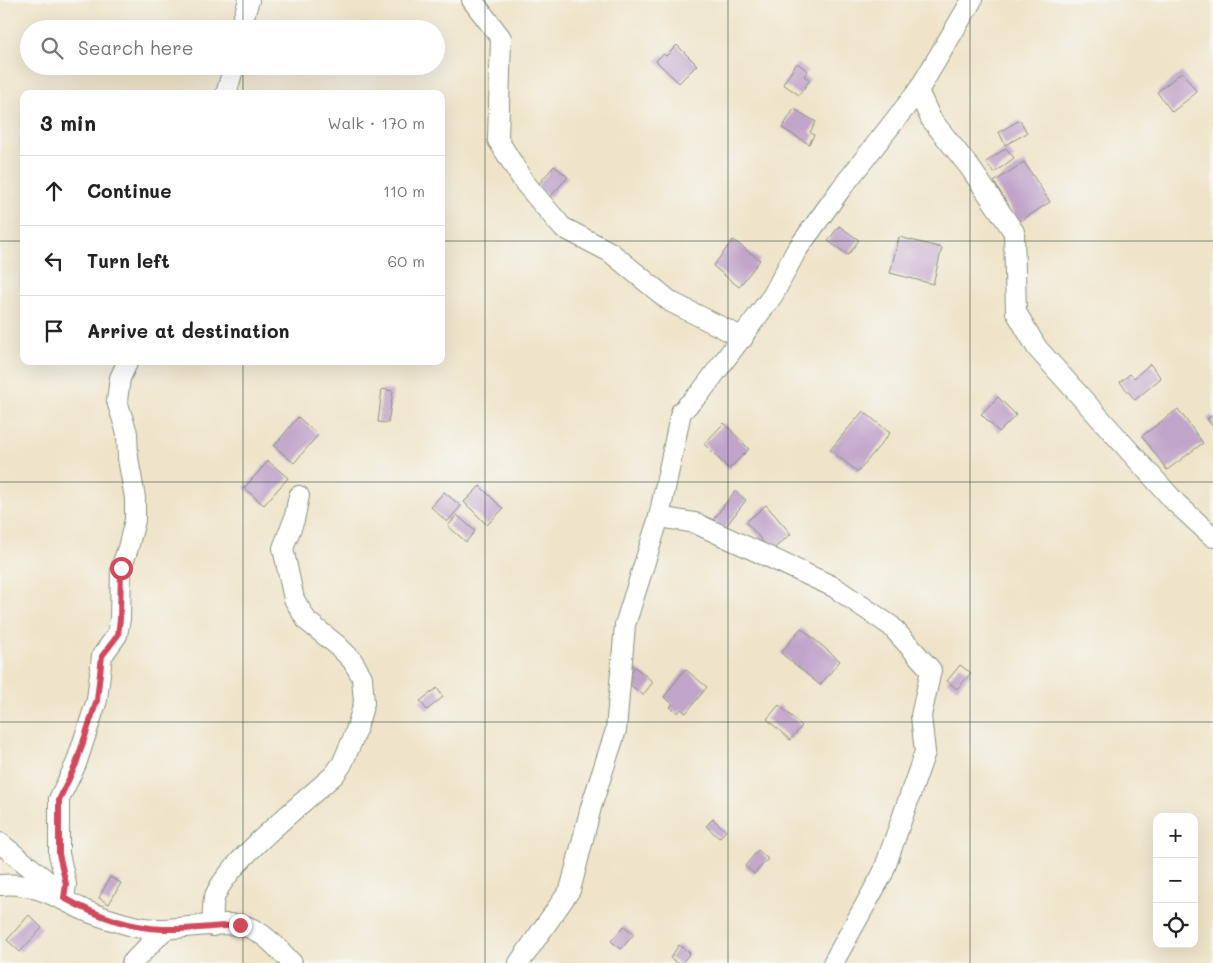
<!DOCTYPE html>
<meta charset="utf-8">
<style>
:root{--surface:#fff;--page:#f6f6f6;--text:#222;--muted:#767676;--line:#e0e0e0}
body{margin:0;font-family:Mali,sans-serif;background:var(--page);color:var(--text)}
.controls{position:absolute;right:15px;bottom:15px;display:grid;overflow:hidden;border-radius:10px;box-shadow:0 5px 20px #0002}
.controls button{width:45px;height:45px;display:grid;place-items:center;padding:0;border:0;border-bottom:1px solid var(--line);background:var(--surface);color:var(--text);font:25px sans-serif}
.stop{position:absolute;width:15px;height:15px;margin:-11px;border:4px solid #d1495b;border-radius:50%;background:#fff}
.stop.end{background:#d1495b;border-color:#fff;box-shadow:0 1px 5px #0008}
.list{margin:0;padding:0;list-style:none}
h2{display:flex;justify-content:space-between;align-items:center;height:65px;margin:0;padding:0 20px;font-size:21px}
h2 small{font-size:16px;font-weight:400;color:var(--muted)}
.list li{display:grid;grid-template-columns:32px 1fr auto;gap:15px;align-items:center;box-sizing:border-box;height:70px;padding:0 20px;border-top:1px solid var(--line)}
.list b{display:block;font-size:19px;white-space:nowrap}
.list em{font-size:16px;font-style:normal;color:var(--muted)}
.icon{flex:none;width:28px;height:28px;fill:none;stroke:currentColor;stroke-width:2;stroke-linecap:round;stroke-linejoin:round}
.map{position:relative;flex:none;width:1213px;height:963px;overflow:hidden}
.search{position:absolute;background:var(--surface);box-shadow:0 5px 20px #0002;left:20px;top:20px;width:425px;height:55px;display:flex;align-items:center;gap:12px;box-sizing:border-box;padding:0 18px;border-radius:28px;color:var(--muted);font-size:19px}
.panel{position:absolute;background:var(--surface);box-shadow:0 5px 20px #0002;left:20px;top:90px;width:425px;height:275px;border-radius:10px}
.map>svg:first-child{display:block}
.building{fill:#c1a4ca}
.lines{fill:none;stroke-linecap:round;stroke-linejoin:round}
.minor-casing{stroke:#87907e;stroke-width:22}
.minor{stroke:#fff;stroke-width:20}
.route{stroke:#d1495b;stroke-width:6}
.grid{fill:none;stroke:#1f3d34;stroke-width:1;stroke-opacity:0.55}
</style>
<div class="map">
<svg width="1213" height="963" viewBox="0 0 1213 963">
<rect width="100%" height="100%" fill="#f6f6f2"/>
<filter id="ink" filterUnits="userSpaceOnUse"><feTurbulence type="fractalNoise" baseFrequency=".02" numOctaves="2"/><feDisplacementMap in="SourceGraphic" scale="10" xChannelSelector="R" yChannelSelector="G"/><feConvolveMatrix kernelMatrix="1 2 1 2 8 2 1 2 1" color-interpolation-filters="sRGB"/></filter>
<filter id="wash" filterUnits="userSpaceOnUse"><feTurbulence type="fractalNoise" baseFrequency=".0096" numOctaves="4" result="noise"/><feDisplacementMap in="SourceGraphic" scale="20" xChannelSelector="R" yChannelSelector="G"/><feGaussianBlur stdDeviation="1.12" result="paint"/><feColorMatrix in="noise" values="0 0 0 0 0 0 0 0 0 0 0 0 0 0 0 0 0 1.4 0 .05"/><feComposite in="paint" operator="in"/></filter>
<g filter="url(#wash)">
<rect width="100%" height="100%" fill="#efe4c9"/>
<g id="blocks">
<g class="building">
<path d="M 677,45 L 697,65 L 679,83 L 656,61 L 663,54 L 666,56 Z"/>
<path d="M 797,63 L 808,71 L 804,76 L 810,80 L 799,95 L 783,84 Z"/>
<path d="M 1182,72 L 1197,92 L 1172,112 L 1157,92 Z"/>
<path d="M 794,109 L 816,122 L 810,132 L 814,135 L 809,144 L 782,128 Z"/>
<path d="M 1020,120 L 1027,133 L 1005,145 L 999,132 Z"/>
<path d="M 1006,148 L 1014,158 L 994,173 L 986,162 Z"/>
<path d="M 1024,162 L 1050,202 L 1019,222 L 994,182 Z"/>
<path d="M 554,166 L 568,177 L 550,197 L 537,186 Z"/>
<path d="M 839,226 L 859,240 L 848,255 L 828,241 Z"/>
<path d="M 899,237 L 942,248 L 933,284 L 890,273 Z"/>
<path d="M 733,240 L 760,260 L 739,287 L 713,266 Z"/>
<path d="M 1150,364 L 1161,378 L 1135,400 L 1120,382 L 1130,374 L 1134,378 Z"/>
<path d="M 382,389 L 393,391 L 388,423 L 378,422 Z"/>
<path d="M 998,397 L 1016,415 L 999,432 L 981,414 Z"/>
<path d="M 1178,409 L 1203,443 L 1167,470 L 1142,436 Z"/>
<path d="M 863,411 L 890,433 L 858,472 L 830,450 Z"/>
<path d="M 1213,415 L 1213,427 L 1207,419 Z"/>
<path d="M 298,417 L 318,435 L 294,463 L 274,446 Z"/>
<path d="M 724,423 L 749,449 L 729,469 L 704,444 Z"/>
<path d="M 268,461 L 288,478 L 264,505 L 244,488 Z"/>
<path d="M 480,486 L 503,509 L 487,525 L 464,502 Z"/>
<path d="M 735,491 L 746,500 L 724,529 L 713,520 Z"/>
<path d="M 444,492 L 461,506 L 447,522 L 431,507 Z"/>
<path d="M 766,505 L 791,534 L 771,551 L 746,522 Z"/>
<path d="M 457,515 L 475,531 L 466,542 L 448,526 Z"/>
<path d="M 801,628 L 840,661 L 820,685 L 781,653 Z"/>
<path d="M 960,665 L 971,673 L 957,689 L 947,681 Z"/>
<path d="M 635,667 L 653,682 L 643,695 L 624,680 Z"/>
<path d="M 685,669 L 707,687 L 686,713 L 681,709 L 678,713 L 670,707 L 673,704 L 664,697 Z"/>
<path d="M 437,688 L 443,697 L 427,710 L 420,701 Z"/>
<path d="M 779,705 L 802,726 L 790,740 L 767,719 Z"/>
<path d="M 713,819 L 726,831 L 719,838 L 706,826 Z"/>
<path d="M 758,850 L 768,859 L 754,874 L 745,866 Z"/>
<path d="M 110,877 L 121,883 L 109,904 L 99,898 Z"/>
<path d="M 29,915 L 42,928 L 20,952 L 7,940 Z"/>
<path d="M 624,926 L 634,934 L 621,949 L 611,941 Z"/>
<path d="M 679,945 L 690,953 L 682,963 L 678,963 L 670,958 Z"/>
</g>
</g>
</g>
<g filter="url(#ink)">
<use href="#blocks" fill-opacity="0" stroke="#87907e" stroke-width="1"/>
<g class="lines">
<g class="minor-casing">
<g id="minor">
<path d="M 472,0 L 501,38 L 498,140 L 524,182 L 562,227 L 610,252 L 671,302 L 743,338"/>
<path d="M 240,29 L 249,0"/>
<path d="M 918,91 L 931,119 L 971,169 L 1014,232 L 1016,312 L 1037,348 L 1176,503 L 1213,537"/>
<path d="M 226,94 L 234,66"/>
<path d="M 659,517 L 695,523 L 834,587 L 891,626 L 931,670 L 921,716 L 925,752 L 883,873 L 833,963"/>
<path d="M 0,843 L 57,889 L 59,893"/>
<path d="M 0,885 C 32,881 58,898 86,911 C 101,917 118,922 133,926 C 169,935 207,920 240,925 C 261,928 278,949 292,963"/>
<path d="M 64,898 L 66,884 L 59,854 L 59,799 L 76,764 L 97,700 L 102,656 L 117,635 L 120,619 L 121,568 L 128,548 L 135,520 L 135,498 L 128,458 L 127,433 L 117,401 L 120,378 L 128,361"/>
<path d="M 213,926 C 213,918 212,908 214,899 C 222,867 306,800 334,775 L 342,764 L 355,734 L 364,703 L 362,677 L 352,660 L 337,645 L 307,621 L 294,599 L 283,548 L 294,520 L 299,496"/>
<path d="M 132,963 L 165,929"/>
<path d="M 519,963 L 570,890 L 573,879 L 591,807 L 616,730 L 625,625 L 659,517 L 681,412 L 701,392 L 773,295 L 796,251 L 840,190 L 918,91 L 972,0"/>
</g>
</g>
<use href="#minor" class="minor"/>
</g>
</g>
<g class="lines" filter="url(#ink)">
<path class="route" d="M 121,568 L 120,619 L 118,635 L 102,656 L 97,700 L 76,764 L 59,800 L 59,854 L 66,884 L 64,898 C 95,915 128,928 163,929 C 188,930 215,926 240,925"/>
</g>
<path class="grid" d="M 243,0 L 243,29M 485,0 L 485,963M 728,0 L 728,963M 970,0 L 970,963M 243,66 L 243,94M 0,241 L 24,241M 441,241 L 1213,241M 243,361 L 243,963M 0,482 L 1213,482M 0,722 L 1213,722"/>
</svg>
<div class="controls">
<button>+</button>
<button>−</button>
<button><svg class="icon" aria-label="locate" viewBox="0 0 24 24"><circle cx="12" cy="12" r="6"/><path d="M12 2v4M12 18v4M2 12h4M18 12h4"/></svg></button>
</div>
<div class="stop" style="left:121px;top:568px"></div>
<div class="stop end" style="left:240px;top:925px"></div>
<div class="search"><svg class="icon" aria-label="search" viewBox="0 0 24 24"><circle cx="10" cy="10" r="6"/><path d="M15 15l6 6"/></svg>Search here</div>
<section class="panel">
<h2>3 min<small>Walk · 170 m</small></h2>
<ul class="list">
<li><svg class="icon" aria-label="ahead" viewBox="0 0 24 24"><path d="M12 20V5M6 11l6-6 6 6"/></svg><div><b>Continue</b></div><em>110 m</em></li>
<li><svg class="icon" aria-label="left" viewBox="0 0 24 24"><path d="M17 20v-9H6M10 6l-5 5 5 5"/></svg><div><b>Turn left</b></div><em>60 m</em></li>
<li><svg class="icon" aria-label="arrive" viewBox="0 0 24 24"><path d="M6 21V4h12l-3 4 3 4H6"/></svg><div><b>Arrive at destination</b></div></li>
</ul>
</section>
</div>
